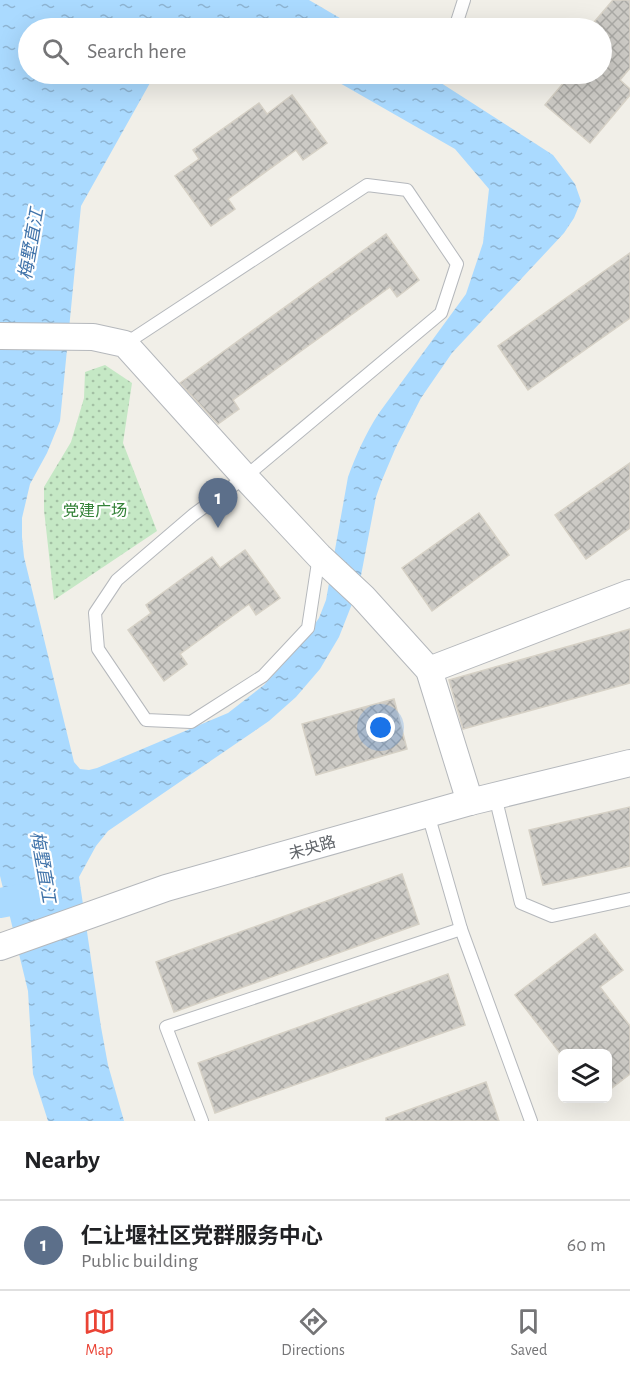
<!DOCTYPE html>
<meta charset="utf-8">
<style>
:root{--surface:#fff;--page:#f2f2f2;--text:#202124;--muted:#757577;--line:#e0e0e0;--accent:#ea4335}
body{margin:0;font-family:"Alegreya Sans","Noto Sans SC",sans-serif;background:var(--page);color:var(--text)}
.controls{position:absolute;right:18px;bottom:18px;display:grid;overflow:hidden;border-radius:9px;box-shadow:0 6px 24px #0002}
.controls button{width:54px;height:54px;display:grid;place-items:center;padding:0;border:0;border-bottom:2px solid var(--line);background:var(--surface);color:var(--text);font:30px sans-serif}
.you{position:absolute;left:381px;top:728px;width:21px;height:21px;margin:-15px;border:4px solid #fff;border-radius:50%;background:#1a73e8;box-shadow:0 0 0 9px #1a73e833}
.badge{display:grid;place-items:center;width:39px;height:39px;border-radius:50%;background:var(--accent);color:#fff;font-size:20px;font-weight:700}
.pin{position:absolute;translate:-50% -50px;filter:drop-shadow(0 2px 3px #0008)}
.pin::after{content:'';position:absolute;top:32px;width:21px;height:18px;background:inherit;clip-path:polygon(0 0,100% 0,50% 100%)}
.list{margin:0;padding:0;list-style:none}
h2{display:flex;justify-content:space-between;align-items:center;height:78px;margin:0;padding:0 24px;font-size:26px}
h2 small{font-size:20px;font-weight:400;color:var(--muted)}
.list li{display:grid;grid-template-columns:39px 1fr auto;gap:18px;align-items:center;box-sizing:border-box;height:90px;padding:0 24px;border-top:2px solid var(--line)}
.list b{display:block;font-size:22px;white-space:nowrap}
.list p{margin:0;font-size:20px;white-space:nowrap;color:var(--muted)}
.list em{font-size:20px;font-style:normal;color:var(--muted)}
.icon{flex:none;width:33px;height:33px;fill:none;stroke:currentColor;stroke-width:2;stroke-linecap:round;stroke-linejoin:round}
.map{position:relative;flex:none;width:630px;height:1121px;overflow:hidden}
.search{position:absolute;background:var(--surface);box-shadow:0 6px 24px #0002;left:18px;right:18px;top:18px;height:66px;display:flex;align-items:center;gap:15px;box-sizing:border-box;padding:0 21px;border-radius:33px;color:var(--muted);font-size:22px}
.sheet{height:168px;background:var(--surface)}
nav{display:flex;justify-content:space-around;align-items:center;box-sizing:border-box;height:84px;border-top:2px solid var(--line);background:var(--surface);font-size:16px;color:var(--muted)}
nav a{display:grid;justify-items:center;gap:3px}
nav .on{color:var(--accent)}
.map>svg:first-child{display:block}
.park{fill:url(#park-dots)}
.water{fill:url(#water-ripples)}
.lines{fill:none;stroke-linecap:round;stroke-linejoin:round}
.canal{stroke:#aadaff;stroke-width:30}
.building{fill:url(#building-cross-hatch);stroke:#d6d1c6;stroke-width:1.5}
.service-casing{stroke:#b5b8bc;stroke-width:14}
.minor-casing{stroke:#b5b8bc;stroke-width:28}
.service{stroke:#fff;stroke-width:12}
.minor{stroke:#fff;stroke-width:26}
.labels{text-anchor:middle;stroke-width:4.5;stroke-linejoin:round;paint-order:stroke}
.park-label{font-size:16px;fill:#348238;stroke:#fff}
.street-label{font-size:16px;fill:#5f6368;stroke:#fff}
.water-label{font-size:18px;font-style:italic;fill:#4174aa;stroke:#fff}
</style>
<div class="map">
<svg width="630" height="1121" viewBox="0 0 630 1121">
<defs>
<pattern id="park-dots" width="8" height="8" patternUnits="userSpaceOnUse" patternTransform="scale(1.5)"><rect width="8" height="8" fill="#c5e8c5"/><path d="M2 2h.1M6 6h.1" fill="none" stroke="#a3c0a4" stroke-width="1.8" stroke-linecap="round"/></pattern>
<pattern id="water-ripples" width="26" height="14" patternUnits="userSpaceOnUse" patternTransform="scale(1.5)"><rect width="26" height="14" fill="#aadaff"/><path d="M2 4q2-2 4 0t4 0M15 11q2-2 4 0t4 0" fill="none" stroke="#8eb4d2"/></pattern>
<pattern id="building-cross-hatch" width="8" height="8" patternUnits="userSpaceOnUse" patternTransform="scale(1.5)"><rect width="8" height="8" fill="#cccac5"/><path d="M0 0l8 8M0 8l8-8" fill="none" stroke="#a9a8a4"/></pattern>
</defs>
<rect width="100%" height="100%" fill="#f1efe8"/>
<path class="park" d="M 105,365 L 132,383 L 123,443 L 157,531 L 54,600 L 44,510 L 44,487 L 71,442 L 84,398 L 85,372 Z"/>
<path class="water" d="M 0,0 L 309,0 L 357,28 L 247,28 C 229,18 201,12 186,28 L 28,28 L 28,74 L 155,74 L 81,206 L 60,421 L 47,453 L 30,484 L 22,518 L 22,537 L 24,557 L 74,762 L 80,769 L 89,770 L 97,768 L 228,713 L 264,685 L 298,648 L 319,618 L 326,600 L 348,477 C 356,455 366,433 379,413 L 466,294 L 483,243 L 489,189 L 455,149 L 324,74 L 427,74 L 553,155 L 575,184 L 581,201 L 574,218 L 564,233 L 452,353 L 421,398 L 396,447 L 382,480 L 376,497 L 359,586 L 339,637 L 320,669 L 296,697 L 269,721 L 108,831 L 96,846 L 79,877 L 101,1027 L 108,1065 L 124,1121 L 48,1121 L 33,1074 L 28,991 L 0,876 Z"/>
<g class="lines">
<path class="canal" d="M 0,903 L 47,894"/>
</g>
<g class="building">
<path d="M 613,0 L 630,0 L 630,68 L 620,80 L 630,89 L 630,95 L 590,143 L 545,105 L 571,74 L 602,74 L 602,28 L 589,28 Z"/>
<path d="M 292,95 L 327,143 L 303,160 L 296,150 L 228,199 L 235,209 L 211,226 L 175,176 L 199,159 L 193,150 L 259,103 L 267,114 Z"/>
<path d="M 386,234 L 419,280 L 397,297 L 390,287 L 233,400 L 239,409 L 218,424 L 180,383 Z"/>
<path d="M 630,253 L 630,318 L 528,390 L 498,346 Z"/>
<path d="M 630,463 L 630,528 L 586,559 L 555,515 Z"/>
<path d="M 479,513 L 509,555 L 432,611 L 402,568 Z"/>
<path d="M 245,550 L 280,598 L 256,615 L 249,604 L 180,654 L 187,664 L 164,681 L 128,630 L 151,613 L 146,605 L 212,557 L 220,568 Z"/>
<path d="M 630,629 L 630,683 L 463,729 L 449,680 Z"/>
<path d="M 394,699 L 407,749 L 316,775 L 302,724 Z"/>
<path d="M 630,807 L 630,866 L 543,885 L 529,830 Z"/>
<path d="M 402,874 L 419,924 L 174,1012 L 156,962 Z"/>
<path d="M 595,934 L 623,970 L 600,987 L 630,1026 L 630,1074 L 608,1091 L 608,1053 L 560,1053 L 515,995 Z"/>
<path d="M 448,974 L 465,1025 L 215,1113 L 198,1063 Z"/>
<path d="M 486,1082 L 499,1121 L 386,1121 L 386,1118 Z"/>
</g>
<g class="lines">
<g class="service-casing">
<g id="service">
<path d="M 455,28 L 464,0"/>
<path d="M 125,344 L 367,185 L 407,190 L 457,264 L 441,313 L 245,477 L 193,515 L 117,580 L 95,613 L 98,649 L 146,720 L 191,722 L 263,676 L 308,628 L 319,556"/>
<path d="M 495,796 L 521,903 L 552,916 L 630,899"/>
<path d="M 428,814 L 461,929 L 531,1121"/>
<path d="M 202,1121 L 166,1027 L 461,929"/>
</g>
</g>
<g class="minor-casing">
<g id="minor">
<path d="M 0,336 L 93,337 L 125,344 L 245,477 L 319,556 L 363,597 L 429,670 L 470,802"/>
<path d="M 429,670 L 630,593"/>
<path d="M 0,947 L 166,888 L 470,802 L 630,763"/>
</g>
</g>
<use href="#service" class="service"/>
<use href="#minor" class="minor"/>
</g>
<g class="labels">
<g class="park-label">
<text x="95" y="516">党建广场</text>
</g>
<g class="street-label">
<text transform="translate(312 847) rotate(-16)" y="6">未央路</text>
</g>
<g class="water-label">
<text transform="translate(31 244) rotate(-80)" y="6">梅墅直江</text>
<text transform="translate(43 867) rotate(80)" y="6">梅墅直江</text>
</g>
</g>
</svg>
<div class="controls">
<button><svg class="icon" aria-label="layers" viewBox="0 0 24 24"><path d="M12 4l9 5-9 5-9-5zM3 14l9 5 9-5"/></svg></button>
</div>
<div class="you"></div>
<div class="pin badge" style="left:218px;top:528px;background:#5c6f8a">1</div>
<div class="search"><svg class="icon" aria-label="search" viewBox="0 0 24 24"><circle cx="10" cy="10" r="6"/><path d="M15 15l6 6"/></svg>Search here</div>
</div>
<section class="sheet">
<h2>Nearby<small></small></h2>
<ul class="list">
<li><span class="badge" style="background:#5c6f8a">1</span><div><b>仁让堰社区党群服务中心</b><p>Public building</p></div><em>60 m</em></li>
</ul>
</section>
<nav>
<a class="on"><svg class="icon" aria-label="map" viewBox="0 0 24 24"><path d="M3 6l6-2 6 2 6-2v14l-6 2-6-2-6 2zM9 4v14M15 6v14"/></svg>Map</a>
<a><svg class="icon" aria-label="directions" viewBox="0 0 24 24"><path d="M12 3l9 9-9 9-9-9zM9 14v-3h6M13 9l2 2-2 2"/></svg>Directions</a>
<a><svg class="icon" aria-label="saved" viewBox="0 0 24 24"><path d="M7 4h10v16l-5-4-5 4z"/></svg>Saved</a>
</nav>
